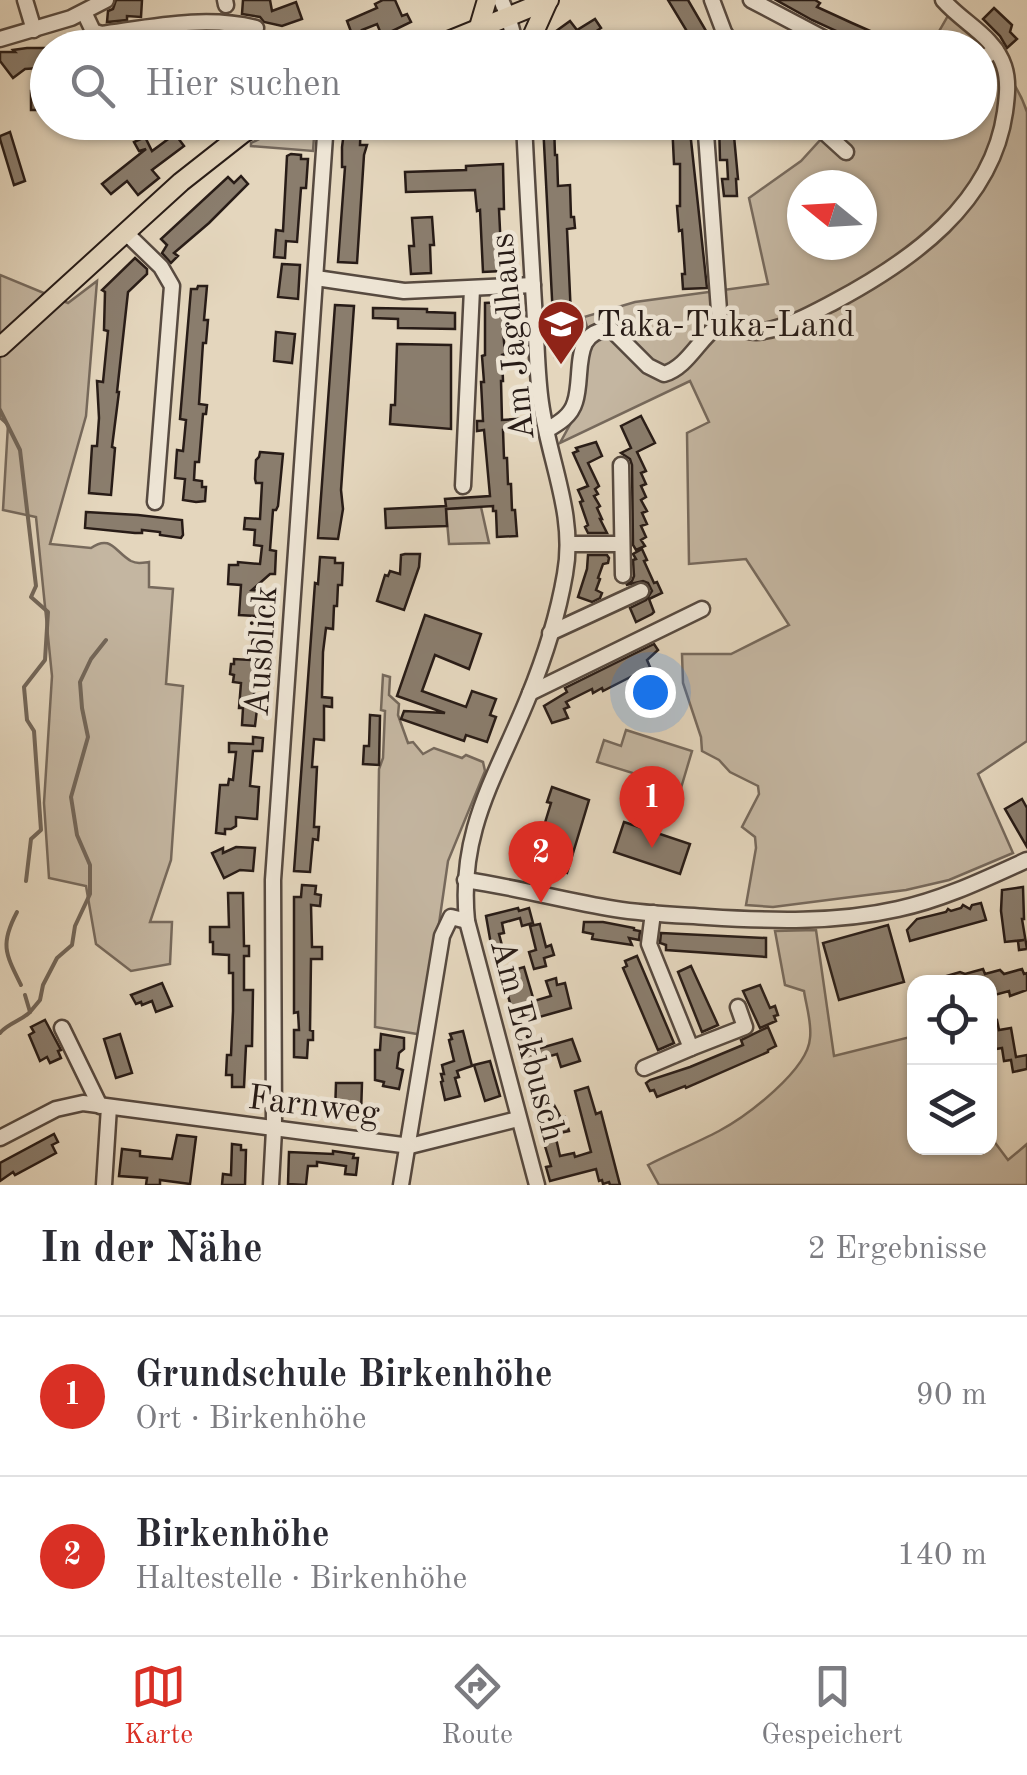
<!DOCTYPE html>
<html lang="de">
<meta charset="utf-8">
<style>
:root{--surface:#fff;--page:#f7f7f7;--text:#2b2b33;--muted:#7c7c81;--line:#e1e1e2;--accent:#d93025}
body{margin:0;font-family:"Old Standard TT",serif;background:var(--page);color:var(--text)}
.controls{position:absolute;right:30px;bottom:30px;display:grid;overflow:hidden;border-radius:20px;box-shadow:0 2px 8px #0004}
.controls button{width:90px;height:90px;display:grid;place-items:center;padding:0;border:0;border-bottom:2px solid var(--line);background:var(--surface);color:var(--text);font:50px sans-serif}
.compass{position:absolute;left:787px;top:170px;width:90px;height:90px;border-radius:50%;background:var(--surface);box-shadow:0 2px 8px #0004;rotate:288deg}
.you{position:absolute;left:650px;top:692px;width:35px;height:35px;margin:-25px;border:8px solid #fff;border-radius:50%;background:#1a73e8;box-shadow:0 0 0 15px #1a73e833}
.badge{display:grid;place-items:center;width:65px;height:65px;border-radius:50%;background:var(--accent);color:#fff;font-size:32px;font-weight:700}
.pin{position:absolute;translate:-50% -82px;filter:drop-shadow(0 2px 5px #0008)}
.pin::after{content:'';position:absolute;top:52px;width:35px;height:30px;background:inherit;clip-path:polygon(0 0,100% 0,50% 100%)}
.list{margin:0;padding:0;list-style:none}
h2{display:flex;justify-content:space-between;align-items:center;height:130px;margin:0;padding:0 40px;font-size:42px}
h2 small{font-size:32px;font-weight:400;color:var(--muted)}
.list li{display:grid;grid-template-columns:65px 1fr auto;gap:30px;align-items:center;box-sizing:border-box;height:160px;padding:0 40px;border-top:2px solid var(--line)}
.list b{display:block;font-size:38px;white-space:nowrap}
.list p{margin:0;font-size:32px;white-space:nowrap;color:var(--muted)}
.list em{font-size:32px;font-style:normal;color:var(--muted)}
.icon{flex:none;width:55px;height:55px;fill:none;stroke:currentColor;stroke-width:2;stroke-linecap:round;stroke-linejoin:round}
.map{position:relative;flex:none;width:1027px;height:1185px;overflow:hidden}
.search{position:absolute;background:var(--surface);box-shadow:0 2px 8px #0004;left:30px;right:30px;top:30px;height:110px;display:flex;align-items:center;gap:25px;box-sizing:border-box;padding:0 35px;border-radius:55px;color:var(--muted);font-size:38px}
.sheet{height:450px;background:var(--surface)}
nav{display:flex;justify-content:space-around;align-items:center;box-sizing:border-box;height:140px;border-top:2px solid var(--line);background:var(--surface);font-size:28px;color:var(--muted)}
nav a{display:grid;justify-items:center;gap:5px}
nav .on{color:var(--accent)}
.map>svg:first-child{display:block}
.green{fill:#c4b6a1;stroke:#76695c;stroke-width:2.5;fill-rule:evenodd}
.lines{fill:none;stroke-linecap:round;stroke-linejoin:round}
.stream{stroke:#726659;stroke-width:4}
.building{fill:#8a7d6d;stroke:#281c17;stroke-width:2.5}
.minor-casing{stroke:#574a40;stroke-width:19}
.major-casing{stroke:#281c17;stroke-width:22}
.minor{stroke:#ede4d4;stroke-width:14}
.major{stroke:#e4d6bd;stroke-width:18}
.labels{text-anchor:middle;stroke-width:9;stroke-linejoin:round;paint-order:stroke}
.poi-label{font-size:35px;fill:#281c17;stroke:#ede4d4;text-anchor:start}
.street-label{font-size:35px;fill:#281c17;stroke:#ede4d4}
</style>
<div class="map">
<svg width="1027" height="1185" viewBox="0 0 1027 1185">
<rect width="100%" height="100%" fill="#e4d6bd"/>
<filter id="stains"><feTurbulence type="fractalNoise" baseFrequency=".002" numOctaves="4"/><feColorMatrix values="0 0 0 0 .2 0 0 0 0 .09 0 0 0 0 .02 0 0 0 .5 -.17"/></filter>
<radialGradient id="worn" r=".72"><stop offset=".6" stop-color="#630" stop-opacity="0"/><stop offset="1" stop-color="#630" stop-opacity=".3"/></radialGradient>
<g class="green">
<path d="M 949,14 C 980,43 1014,71 1027,112 L 1027,741 L 978,774 L 1013,853 L 949,880 L 906,890 L 773,907 L 746,905 L 756,848 L 755,837 L 742,827 L 759,794 L 758,786 L 730,772 L 719,760 L 702,751 L 701,737 L 683,683 L 682,654 L 731,654 L 789,625 L 746,559 L 689,564 L 687,433 L 709,422 L 690,381 L 560,443 L 579,408 L 588,351 L 592,343 L 584,317 L 635,302 L 768,284 L 749,198 L 801,161 L 823,137 L 831,143 L 853,132 L 857,123 L 980,122 L 980,48 L 930,47 ZM 802,185 L 862,185 L 862,245 L 802,245 Z"/>
<path d="M 292,123 L 315,123 L 313,151 L 251,146 L 251,143 Z"/>
<path d="M 0,275 L 68,303 L 97,281 L 86,416 L 50,544 L 91,548 C 111,534 115,552 131,561 C 137,564 142,563 149,562 L 149,587 L 173,589 L 166,684 L 183,686 L 171,860 L 150,922 L 172,922 L 170,964 L 131,971 L 96,944 L 86,886 L 49,878 L 44,803 L 52,676 L 36,517 L 3,510 L 8,425 L 0,418 Z"/>
<path d="M 481,507 L 489,543 L 449,544 L 446,509 Z"/>
<path d="M 383,675 L 390,677 L 389,695 L 399,704 L 398,715 L 408,743 L 413,742 L 423,754 L 434,748 L 462,758 L 466,755 L 483,762 L 485,771 L 448,861 L 423,1035 L 375,1027 L 379,769 L 383,758 L 385,711 L 381,710 Z"/>
<path d="M 626,730 L 692,751 L 681,788 L 597,762 L 604,740 L 621,746 Z"/>
<path d="M 816,930 L 834,1056 L 914,1036 L 914,1148 L 990,1148 L 990,1136 L 1008,1160 L 1027,1144 L 1027,1185 L 659,1185 L 648,1165 C 672,1153 696,1143 719,1131 C 747,1116 808,1070 810,1038 C 812,1023 806,1005 804,991 L 785,985 L 775,931 Z"/>
</g>
<g class="lines">
<g class="stream">
<path d="M 0,410 L 20,450 L 36,586 L 31,597 L 48,612 L 45,660 L 24,687 L 27,720 L 34,731 L 41,830 L 31,839 L 26,881"/>
<path d="M 17,912 C 0,944 5,953 21,985"/>
<path d="M 30,1012 L 40,1000 L 43,985 L 57,958 L 72,945 L 75,926 L 90,894 L 90,865 L 77,835 L 71,797 L 88,737 L 82,708 L 80,682 L 91,659 L 106,640"/>
<path d="M 0,1033 C 8,1023 21,1021 30,1012 L 25,995"/>
</g>
</g>
<g class="building">
<path d="M 116,0 L 142,0 L 141,17 L 127,16 L 127,20 L 107,22 L 108,11 L 113,9 Z"/>
<path d="M 243,0 L 270,0 L 272,11 L 296,2 L 302,19 L 282,26 L 264,22 L 260,17 L 242,14 Z"/>
<path d="M 383,0 L 395,0 L 402,16 L 407,14 L 411,22 L 382,36 L 377,24 L 362,30 L 367,42 L 356,45 L 347,21 L 377,8 L 375,4 Z"/>
<path d="M 668,0 L 688,0 L 716,48 L 697,48 Z"/>
<path d="M 776,0 L 815,0 L 820,3 L 817,7 L 852,23 L 877,34 L 916,45 L 916,48 L 873,48 L 812,20 Z"/>
<path d="M 994,8 L 1012,25 L 1010,32 L 1017,39 L 1007,48 L 1000,36 L 983,19 Z"/>
<path d="M 595,19 L 601,28 L 580,42 L 576,36 L 561,46 L 552,34 L 570,21 L 577,30 Z"/>
<path d="M 191,34 L 233,35 L 232,37 L 260,40 L 261,37 L 271,38 L 270,40 L 277,41 L 277,48 L 159,48 L 160,38 L 191,37 Z"/>
<path d="M 27,48 L 48,48 L 48,110 L 31,110 L 31,91 L 36,91 L 36,86 L 41,86 L 39,68 L 25,69 L 13,78 L 0,61 L 0,52 L 15,52 L 13,50 Z"/>
<path d="M 352,122 L 361,122 L 360,145 L 367,145 L 364,155 L 357,263 L 338,262 L 345,167 L 342,167 L 342,147 L 344,132 L 351,132 Z"/>
<path d="M 672,122 L 689,122 L 690,131 L 707,288 L 683,289 L 682,274 L 685,274 L 682,230 L 679,231 L 677,206 L 680,206 L 680,164 L 674,164 Z"/>
<path d="M 719,122 L 740,122 L 741,129 L 748,134 L 734,136 L 738,179 L 736,179 L 737,196 L 724,196 L 722,179 L 728,179 L 727,160 L 720,160 Z"/>
<path d="M 543,124 L 554,124 L 555,155 L 557,155 L 558,186 L 570,185 L 571,217 L 574,217 L 575,228 L 567,229 L 572,338 L 571,348 L 565,348 L 565,356 L 555,357 Z"/>
<path d="M 10,132 L 25,181 L 14,185 L 0,139 L 0,136 Z"/>
<path d="M 175,134 L 184,146 L 152,170 L 159,178 L 138,195 L 127,181 L 111,194 L 102,184 L 146,149 L 139,151 L 134,142 L 145,137 L 152,151 Z"/>
<path d="M 291,154 L 301,155 L 301,159 L 308,159 L 306,188 L 301,188 L 297,242 L 286,241 L 285,258 L 274,257 L 276,230 L 283,231 L 287,156 Z"/>
<path d="M 503,164 L 504,209 L 499,209 L 502,271 L 483,272 L 480,210 L 477,211 L 475,190 L 406,192 L 405,172 L 466,170 L 466,166 Z"/>
<path d="M 241,176 L 248,184 L 209,223 L 174,253 L 178,256 L 171,263 L 162,253 L 167,245 L 161,239 L 228,177 L 234,183 Z"/>
<path d="M 432,217 L 434,245 L 430,245 L 431,273 L 411,274 L 409,246 L 414,246 L 412,218 Z"/>
<path d="M 135,258 L 147,269 L 147,274 L 128,292 L 117,392 L 119,392 L 112,447 L 115,448 L 111,495 L 89,493 L 92,446 L 97,446 L 99,418 L 97,381 L 103,382 L 108,331 L 104,330 L 105,292 L 102,290 Z"/>
<path d="M 282,264 L 300,265 L 298,299 L 278,297 Z"/>
<path d="M 198,286 L 207,286 L 204,320 L 208,320 L 206,343 L 203,343 L 199,404 L 207,405 L 206,414 L 203,414 L 199,462 L 195,462 L 194,480 L 202,481 L 202,487 L 206,487 L 205,501 L 196,502 L 183,500 L 185,479 L 175,478 L 177,450 L 183,451 L 186,420 L 180,419 L 191,289 L 197,289 Z"/>
<path d="M 503,302 L 506,328 L 503,329 L 505,354 L 502,355 L 503,381 L 501,381 L 502,420 L 529,418 L 530,428 L 503,430 L 504,458 L 507,458 L 508,484 L 511,484 L 512,510 L 515,510 L 517,536 L 497,537 L 496,511 L 493,511 L 493,506 L 446,509 L 447,526 L 386,528 L 385,509 L 446,506 L 445,499 L 490,496 L 484,430 L 477,431 L 477,421 L 483,421 L 481,382 L 484,382 L 482,356 L 485,355 L 485,303 Z"/>
<path d="M 335,305 L 354,306 L 341,490 L 343,509 L 338,539 L 318,538 Z"/>
<path d="M 373,308 L 427,309 L 427,312 L 455,313 L 455,329 L 398,328 L 398,319 L 373,318 Z"/>
<path d="M 276,332 L 295,334 L 292,363 L 274,361 Z"/>
<path d="M 397,344 L 451,345 L 451,429 L 390,424 L 391,405 L 395,405 Z"/>
<path d="M 641,416 L 655,443 L 637,452 L 646,471 L 641,473 L 646,484 L 641,486 L 646,497 L 641,500 L 647,511 L 642,513 L 647,524 L 641,526 L 646,537 L 641,540 L 645,546 L 636,550 L 633,545 L 632,465 L 630,459 L 621,453 L 631,448 L 621,426 Z"/>
<path d="M 596,442 L 602,456 L 588,463 L 599,486 L 595,489 L 598,494 L 594,496 L 600,506 L 597,508 L 602,519 L 600,519 L 607,533 L 588,533 L 585,527 L 588,525 L 580,502 L 583,501 L 578,490 L 588,486 L 573,453 L 578,451 L 576,448 Z"/>
<path d="M 260,452 L 283,454 L 278,506 L 276,510 L 273,510 L 270,550 L 276,551 L 275,574 L 270,574 L 252,590 L 269,591 L 268,602 L 273,602 L 267,681 L 255,680 L 253,708 L 257,709 L 255,726 L 242,725 L 243,708 L 239,708 L 241,683 L 233,682 L 234,675 L 230,674 L 231,664 L 234,664 L 234,659 L 250,660 L 256,616 L 239,615 L 241,585 L 228,584 L 229,565 L 238,565 L 238,562 L 260,564 L 262,546 L 254,545 L 255,530 L 244,529 L 245,518 L 260,519 L 262,483 L 256,483 L 255,479 L 256,460 L 259,457 Z"/>
<path d="M 86,512 L 138,515 L 182,520 L 183,535 L 181,538 L 160,535 L 160,532 L 142,530 L 142,533 L 135,533 L 85,528 Z"/>
<path d="M 642,549 L 647,560 L 644,561 L 654,583 L 657,582 L 662,593 L 649,599 L 654,612 L 652,614 L 636,622 L 630,608 L 646,600 L 652,591 L 648,583 L 643,581 L 626,585 L 632,581 L 634,576 L 633,560 L 636,559 L 633,554 Z"/>
<path d="M 405,554 L 420,554 L 419,567 L 404,610 L 377,601 L 385,575 L 388,576 L 390,571 L 400,574 L 401,555 Z"/>
<path d="M 588,555 L 607,555 L 609,558 L 608,563 L 603,564 L 598,578 L 600,579 L 596,590 L 602,593 L 600,598 L 592,602 L 578,597 L 587,569 Z"/>
<path d="M 320,557 L 335,558 L 335,563 L 343,563 L 342,585 L 338,585 L 337,606 L 334,606 L 333,629 L 326,628 L 323,652 L 322,697 L 332,698 L 332,707 L 324,706 L 324,740 L 314,739 L 312,767 L 317,767 L 314,827 L 319,827 L 318,840 L 313,839 L 310,872 L 294,871 L 315,583 L 318,584 Z"/>
<path d="M 425,615 L 481,634 L 469,669 L 435,655 L 422,691 L 466,707 L 472,691 L 496,699 L 490,715 L 496,717 L 487,742 L 466,735 L 464,741 L 401,719 L 404,711 L 445,713 L 397,696 Z"/>
<path d="M 654,644 L 658,650 L 647,660 L 650,667 L 603,691 L 602,688 L 593,693 L 592,689 L 566,702 L 569,707 L 564,709 L 568,718 L 552,723 L 544,706 L 567,692 L 565,688 Z"/>
<path d="M 370,715 L 380,716 L 379,765 L 363,764 L 364,746 L 369,746 Z"/>
<path d="M 253,737 L 263,738 L 262,751 L 253,751 L 250,786 L 259,787 L 257,819 L 236,817 L 236,826 L 231,829 L 225,829 L 225,834 L 216,833 L 220,785 L 228,785 L 229,779 L 233,780 L 236,752 L 229,752 L 229,743 L 253,744 Z"/>
<path d="M 552,787 L 589,800 L 567,873 L 533,862 L 551,803 L 547,802 Z"/>
<path d="M 1022,799 L 1027,808 L 1027,847 L 1005,809 Z"/>
<path d="M 624,822 L 690,844 L 680,874 L 614,852 Z"/>
<path d="M 236,847 L 255,848 L 253,871 L 240,870 L 224,878 L 212,853 L 223,848 L 223,853 Z"/>
<path d="M 302,885 L 316,886 L 315,894 L 321,895 L 320,906 L 311,905 L 312,947 L 322,947 L 322,959 L 311,959 L 310,1030 L 313,1031 L 313,1040 L 308,1040 L 307,1058 L 294,1057 L 294,1030 L 299,1030 L 298,1012 L 294,1013 L 294,897 L 301,897 Z"/>
<path d="M 1023,887 L 1024,919 L 1022,919 L 1027,949 L 1019,950 L 1018,941 L 1024,940 L 1005,942 L 1001,911 L 1002,890 Z"/>
<path d="M 228,893 L 243,893 L 244,946 L 249,946 L 249,956 L 244,956 L 244,990 L 253,990 L 252,1046 L 246,1046 L 244,1087 L 232,1087 L 232,1075 L 226,1075 L 227,1055 L 231,1055 L 233,1011 L 233,973 L 229,973 L 229,955 L 213,954 L 213,942 L 210,942 L 210,927 L 229,927 Z"/>
<path d="M 981,903 L 986,920 L 910,941 L 907,930 L 917,919 L 946,912 L 948,909 L 951,911 L 961,908 L 963,905 L 970,909 L 972,905 Z"/>
<path d="M 518,908 L 519,911 L 529,908 L 533,923 L 522,926 L 520,918 L 502,923 L 504,933 L 499,934 L 504,953 L 493,956 L 486,916 Z"/>
<path d="M 584,922 L 603,922 L 634,928 L 634,930 L 640,931 L 639,940 L 629,938 L 632,945 L 592,939 L 593,934 L 583,932 Z"/>
<path d="M 540,924 L 546,947 L 551,945 L 554,955 L 544,958 L 546,966 L 534,969 L 529,952 L 536,950 L 530,926 Z"/>
<path d="M 888,925 L 904,982 L 839,1000 L 823,943 Z"/>
<path d="M 661,933 L 766,938 L 766,957 L 666,950 L 666,945 L 660,943 Z"/>
<path d="M 637,956 L 674,1043 L 658,1050 L 623,968 L 627,966 L 625,961 Z"/>
<path d="M 691,966 L 718,1025 L 702,1032 L 678,972 Z"/>
<path d="M 524,967 L 534,1001 L 551,996 L 546,981 L 556,978 L 557,985 L 565,983 L 571,1008 L 511,1025 L 508,1015 L 513,1014 L 503,977 L 511,975 L 510,971 Z"/>
<path d="M 983,969 L 985,974 L 1000,970 L 1004,974 L 1022,969 L 1024,974 L 1027,973 L 1027,990 L 1010,996 L 1009,991 L 991,996 L 990,982 L 933,982 L 933,980 L 960,972 L 965,974 Z"/>
<path d="M 162,983 L 172,1006 L 156,1012 L 152,1001 L 142,1005 L 141,1002 L 136,1004 L 131,995 Z"/>
<path d="M 760,985 L 770,1008 L 775,1006 L 778,1015 L 774,1016 L 776,1021 L 760,1028 L 743,991 Z"/>
<path d="M 45,1020 L 61,1050 L 58,1051 L 61,1058 L 50,1063 L 47,1057 L 40,1061 L 29,1035 L 34,1032 L 31,1027 Z"/>
<path d="M 997,1020 L 999,1030 L 1011,1028 L 1016,1057 L 1027,1055 L 1027,1069 L 1013,1072 L 1011,1060 L 1004,1061 L 1002,1048 L 996,1049 L 995,1042 L 991,1042 L 990,1022 Z"/>
<path d="M 768,1027 L 776,1046 L 768,1050 L 768,1052 L 686,1088 L 685,1086 L 657,1097 L 654,1090 L 650,1091 L 646,1083 L 650,1080 L 690,1067 L 743,1045 L 741,1040 Z"/>
<path d="M 463,1031 L 472,1066 L 457,1071 L 459,1077 L 455,1078 L 460,1096 L 445,1100 L 441,1082 L 443,1081 L 441,1074 L 444,1074 L 442,1065 L 454,1061 L 449,1040 L 452,1039 L 450,1034 Z"/>
<path d="M 120,1034 L 132,1073 L 116,1078 L 104,1039 Z"/>
<path d="M 381,1034 L 404,1038 L 404,1049 L 399,1053 L 397,1068 L 403,1070 L 399,1089 L 383,1086 L 384,1082 L 375,1080 L 375,1050 L 380,1050 Z"/>
<path d="M 572,1039 L 580,1061 L 561,1067 L 557,1054 L 540,1059 L 543,1071 L 541,1072 L 550,1106 L 554,1105 L 561,1118 L 565,1117 L 569,1131 L 555,1134 L 560,1156 L 574,1153 L 575,1157 L 591,1152 L 575,1091 L 588,1087 L 596,1114 L 601,1112 L 620,1185 L 610,1185 L 609,1182 L 603,1184 L 602,1180 L 599,1181 L 596,1169 L 550,1181 L 546,1167 L 551,1166 L 538,1123 L 543,1121 L 537,1105 L 533,1106 L 528,1088 L 533,1087 L 523,1053 Z"/>
<path d="M 490,1061 L 500,1096 L 485,1101 L 474,1065 Z"/>
<path d="M 336,1083 L 362,1083 L 361,1114 L 335,1113 Z"/>
<path d="M 54,1134 L 58,1142 L 52,1145 L 56,1153 L 15,1175 L 13,1172 L 0,1181 L 0,1163 Z"/>
<path d="M 177,1135 L 196,1137 L 190,1184 L 160,1180 L 160,1185 L 146,1185 L 147,1178 L 119,1176 L 122,1149 L 140,1151 L 140,1156 L 172,1159 Z"/>
<path d="M 232,1144 L 241,1145 L 241,1150 L 246,1150 L 245,1185 L 222,1185 L 223,1174 L 231,1175 Z"/>
<path d="M 333,1151 L 354,1154 L 353,1158 L 358,1158 L 356,1175 L 345,1174 L 346,1166 L 317,1162 L 317,1166 L 308,1166 L 306,1185 L 288,1184 L 289,1152 L 333,1154 Z"/>
</g>
<g class="lines">
<g class="minor-casing">
<g id="minor">
<path d="M 25,0 L 34,30"/>
<path d="M 225,0 L 226,5"/>
<path d="M 501,0 L 508,16 L 517,48"/>
<path d="M 712,0 L 724,32 L 734,48"/>
<path d="M 751,0 L 842,48"/>
<path d="M 84,12 L 93,31 L 101,34 C 152,27 206,15 256,28"/>
<path d="M 0,39 L 71,18 L 106,0"/>
<path d="M 980,60 L 996,50"/>
<path d="M 524,122 C 527,188 531,254 535,320 C 537,347 537,376 541,403 C 549,461 576,515 565,574 C 558,615 544,659 528,698 C 496,777 458,831 467,921 L 537,1185"/>
<path d="M 709,122 L 706,134 L 720,324"/>
<path d="M 813,122 L 846,152"/>
<path d="M 125,232 L 161,267 L 172,286 L 155,502"/>
<path d="M 316,278 L 404,291 L 533,285"/>
<path d="M 547,430 C 559,423 571,416 575,402 C 584,375 570,328 612,330 L 648,366 L 664,374 C 688,367 699,338 720,324 C 735,325 748,335 764,331 C 788,327 813,313 834,302 C 911,261 992,204 1005,112 C 1007,97 1009,81 1004,66 C 994,36 963,23 943,0"/>
<path d="M 621,465 L 623,575"/>
<path d="M 463,486 L 472,289"/>
<path d="M 568,544 L 622,544"/>
<path d="M 550,633 L 641,591"/>
<path d="M 530,693 L 702,609"/>
<path d="M 465,880 C 515,887 565,901 615,909 C 646,914 677,915 707,917 C 771,921 836,923 898,909 C 944,899 985,879 1027,860"/>
<path d="M 653,913 L 649,944 L 691,1048 L 745,1027 L 738,1007"/>
<path d="M 62,1028 L 100,1106"/>
<path d="M 644,1068 L 691,1048"/>
<path d="M 0,1138 L 56,1109 L 83,1103 L 410,1146 L 518,1119"/>
<path d="M 104,1185 L 109,1107"/>
<path d="M 271,1185 L 274,1130 L 273,880 L 326,122"/>
<path d="M 401,1185 L 442,936 L 451,917 L 467,921"/>
</g>
</g>
<g class="major-casing">
<g id="major">
<path d="M 479,27 L 487,0"/>
<path d="M 454,39 L 489,48"/>
<path d="M 431,48 L 549,0"/>
<path d="M 527,48 L 548,1"/>
<path d="M 0,347 L 181,182 L 242,134 L 261,122"/>
</g>
</g>
<use href="#minor" class="minor"/>
<use href="#major" class="major"/>
</g>
<defs>
<g id="school-pin" transform="scale(2.5)"><path d="M0 17L-7.5 6A9.5 9.5 0 1 1 7.5 6Z" fill="#8f2418" stroke="#ede4d4"/><path d="M0-5L7-2L0 1L-7-2ZM-4 1L0 2.5L4 1V4Q0 6-4 4Z" fill="#fff"/></g>
</defs>
<g fill-rule="evenodd">
<use href="#school-pin" x="561" y="324"/>
</g>
<g class="labels">
<g class="poi-label">
<text x="596" y="336">Taka-Tuka-Land</text>
</g>
<g class="street-label">
<text transform="translate(511 337) rotate(-96)" y="12">Am Jagdhaus</text>
<text transform="translate(260 651) rotate(-86)" y="12">Ausblick</text>
<text transform="translate(529 1040) rotate(75)" y="12">Am Eckbusch</text>
<text transform="translate(314 1104) rotate(7)" y="12">Farnweg</text>
</g>
</g>
<rect width="100%" height="100%" filter="url(#stains)"/>
<rect width="100%" height="100%" fill="url(#worn)"/>
</svg>
<div class="controls">
<button><svg class="icon" aria-label="locate" viewBox="0 0 24 24"><circle cx="12" cy="12" r="6"/><path d="M12 2v4M12 18v4M2 12h4M18 12h4"/></svg></button>
<button><svg class="icon" aria-label="layers" viewBox="0 0 24 24"><path d="M12 4l9 5-9 5-9-5zM3 14l9 5 9-5"/></svg></button>
</div>
<svg class="compass" viewBox="-18 -18 36 36"><path d="M0-13l5 13h-10z" fill="#e53935"/><path d="M0 13l5-13h-10z" fill="#7c7c81"/></svg>
<div class="you"></div>
<div class="pin badge" style="left:652px;top:848px">1</div>
<div class="pin badge" style="left:541px;top:903px">2</div>
<div class="search"><svg class="icon" aria-label="search" viewBox="0 0 24 24"><circle cx="10" cy="10" r="6"/><path d="M15 15l6 6"/></svg>Hier suchen</div>
</div>
<section class="sheet">
<h2>In der Nähe<small>2 Ergebnisse</small></h2>
<ul class="list">
<li><span class="badge">1</span><div><b>Grundschule Birkenhöhe</b><p>Ort · Birkenhöhe</p></div><em>90 m</em></li>
<li><span class="badge">2</span><div><b>Birkenhöhe</b><p>Haltestelle · Birkenhöhe</p></div><em>140 m</em></li>
</ul>
</section>
<nav>
<a class="on"><svg class="icon" aria-label="map" viewBox="0 0 24 24"><path d="M3 6l6-2 6 2 6-2v14l-6 2-6-2-6 2zM9 4v14M15 6v14"/></svg>Karte</a>
<a><svg class="icon" aria-label="directions" viewBox="0 0 24 24"><path d="M12 3l9 9-9 9-9-9zM9 14v-3h6M13 9l2 2-2 2"/></svg>Route</a>
<a><svg class="icon" aria-label="saved" viewBox="0 0 24 24"><path d="M7 4h10v16l-5-4-5 4z"/></svg>Gespeichert</a>
</nav>
